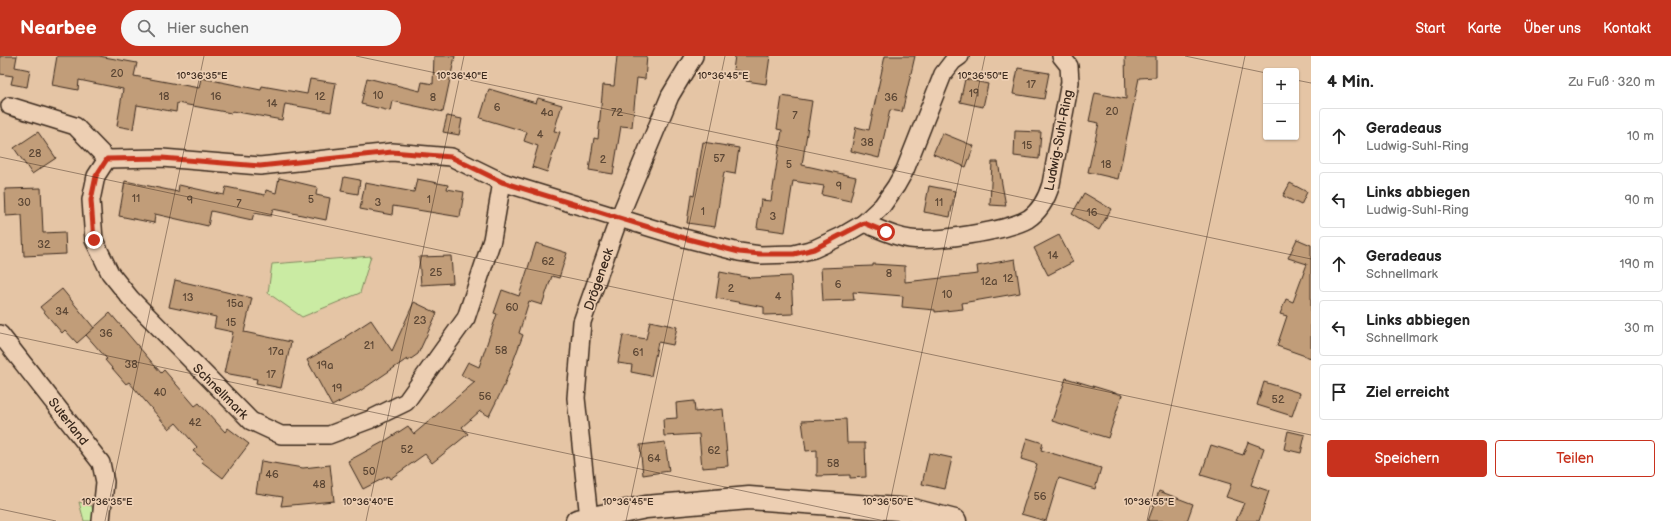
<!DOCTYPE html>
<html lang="de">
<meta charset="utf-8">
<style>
:root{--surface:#fff;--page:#f6f6f6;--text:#222;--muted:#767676;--line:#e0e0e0;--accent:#c8321e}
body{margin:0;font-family:"Balsamiq Sans",sans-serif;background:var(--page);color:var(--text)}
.controls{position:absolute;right:12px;top:12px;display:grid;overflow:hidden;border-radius:4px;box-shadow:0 1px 3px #0004}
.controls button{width:36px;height:36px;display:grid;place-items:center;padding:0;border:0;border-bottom:1px solid var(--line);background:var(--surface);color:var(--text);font:20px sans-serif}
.stop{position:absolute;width:12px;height:12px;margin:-9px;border:3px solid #c8321e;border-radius:50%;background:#fff}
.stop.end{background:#c8321e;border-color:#fff;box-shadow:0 1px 4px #0008}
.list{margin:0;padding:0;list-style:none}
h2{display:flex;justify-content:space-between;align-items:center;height:52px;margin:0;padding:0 16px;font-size:17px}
h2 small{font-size:13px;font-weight:400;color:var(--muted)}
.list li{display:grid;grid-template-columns:26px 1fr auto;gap:12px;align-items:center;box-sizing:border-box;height:56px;margin:0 8px 8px;padding:0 8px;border:1px solid var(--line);border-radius:4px}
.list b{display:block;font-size:15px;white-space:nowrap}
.list p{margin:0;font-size:13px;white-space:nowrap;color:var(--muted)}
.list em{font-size:13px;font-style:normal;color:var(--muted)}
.actions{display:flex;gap:8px;padding:12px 16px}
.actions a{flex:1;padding:9px 0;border:1px solid var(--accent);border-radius:4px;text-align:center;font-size:14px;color:var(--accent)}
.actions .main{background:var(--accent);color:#fff}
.icon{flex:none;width:22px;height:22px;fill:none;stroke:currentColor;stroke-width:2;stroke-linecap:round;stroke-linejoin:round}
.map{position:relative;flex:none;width:1311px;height:465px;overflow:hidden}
header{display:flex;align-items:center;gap:24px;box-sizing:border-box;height:56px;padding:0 20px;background:var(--accent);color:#fff}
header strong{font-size:19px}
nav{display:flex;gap:22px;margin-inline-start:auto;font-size:14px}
.search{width:280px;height:36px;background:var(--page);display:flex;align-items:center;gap:10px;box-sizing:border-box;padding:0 14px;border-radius:22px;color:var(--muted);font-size:15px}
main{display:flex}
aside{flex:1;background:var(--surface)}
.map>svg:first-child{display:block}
.green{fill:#caeba3;stroke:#828a60}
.building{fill:#c19d79;stroke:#3b2a1e}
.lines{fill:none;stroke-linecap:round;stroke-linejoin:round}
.minor-casing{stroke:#3b2a1e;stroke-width:20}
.secondary-casing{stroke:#3b2a1e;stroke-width:25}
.minor{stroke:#edcfb3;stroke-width:17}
.secondary{stroke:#edcfb3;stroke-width:22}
.route{stroke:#c8321e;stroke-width:5}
.ticks{fill:none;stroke:#3b2a1e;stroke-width:1;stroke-opacity:0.45}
.labels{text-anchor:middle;stroke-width:3.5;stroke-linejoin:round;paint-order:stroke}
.number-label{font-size:11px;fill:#5c4735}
.street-label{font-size:13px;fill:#3b2a1e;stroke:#edcfb3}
.ticks-label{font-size:10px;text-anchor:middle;fill:#3b2a1e;stroke:#edcfb3;stroke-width:3.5;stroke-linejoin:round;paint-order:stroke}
</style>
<header>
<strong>Nearbee</strong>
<div class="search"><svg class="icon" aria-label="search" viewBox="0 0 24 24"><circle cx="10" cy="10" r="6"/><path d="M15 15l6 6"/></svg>Hier suchen</div>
<nav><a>Start</a><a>Karte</a><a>Über uns</a><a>Kontakt</a></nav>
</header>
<main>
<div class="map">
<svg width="1311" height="465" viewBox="0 0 1311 465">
<rect width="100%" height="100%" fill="#e5c5a5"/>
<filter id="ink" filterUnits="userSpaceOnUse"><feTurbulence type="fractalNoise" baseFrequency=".025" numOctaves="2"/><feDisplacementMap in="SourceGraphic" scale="8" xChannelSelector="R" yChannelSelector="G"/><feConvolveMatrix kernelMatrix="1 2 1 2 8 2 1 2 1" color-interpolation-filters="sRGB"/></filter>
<g filter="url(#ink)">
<g class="green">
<path d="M 371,200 L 360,237 L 302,261 L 268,237 L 272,208 Z"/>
<path d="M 79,446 L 92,450 L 95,465 L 84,465 Z"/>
</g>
<g class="building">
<path d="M 0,0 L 17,0 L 15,11 L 30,14 L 27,31 L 11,28 L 13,20 L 0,18 Z"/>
<path d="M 57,0 L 99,0 L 137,7 L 134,20 L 199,32 L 201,22 L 261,34 L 262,30 L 307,38 L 310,23 L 336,27 L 331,56 L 285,48 L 282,64 L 232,55 L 231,57 L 177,47 L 176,56 L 137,49 L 133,73 L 117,70 L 123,33 L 79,24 L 78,34 L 52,29 Z"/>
<path d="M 434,0 L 455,0 L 443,56 L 392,45 L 390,55 L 361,48 L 367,22 L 420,35 L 422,26 L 433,28 Z"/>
<path d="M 617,0 L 647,0 L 645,23 L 637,22 L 632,71 L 621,70 L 613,118 L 589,114 L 594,82 L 598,83 L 603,29 L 614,30 Z"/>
<path d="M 735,0 L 770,0 L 766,28 L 746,25 L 747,17 L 733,14 Z"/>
<path d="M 885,0 L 915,0 L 902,56 L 890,54 L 879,102 L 851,95 L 856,71 L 869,74 Z"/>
<path d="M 1125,0 L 1156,0 L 1156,21 L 1139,22 L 1118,123 L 1088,116 L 1099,67 L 1089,65 L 1095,37 L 1126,43 Z"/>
<path d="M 1018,12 L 1049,17 L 1044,43 L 1013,38 Z"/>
<path d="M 965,23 L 988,28 L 983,51 L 960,46 Z"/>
<path d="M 489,33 L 536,47 L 538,42 L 562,49 L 554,75 L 560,76 L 547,116 L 532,111 L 538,90 L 524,85 L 527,76 L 480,62 Z"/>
<path d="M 782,40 L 812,45 L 802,109 L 856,121 L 850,145 L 822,139 L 824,130 L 793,125 L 785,176 L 757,172 L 761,144 L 771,145 L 782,74 L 777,73 Z"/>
<path d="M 447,60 L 462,63 L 459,79 L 443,76 Z"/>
<path d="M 1015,75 L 1041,76 L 1039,103 L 1014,100 Z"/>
<path d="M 38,76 L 56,102 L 32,118 L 14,92 Z"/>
<path d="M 942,77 L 974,90 L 966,111 L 933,98 Z"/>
<path d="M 703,86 L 739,92 L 735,118 L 724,116 L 715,171 L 687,167 L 691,139 L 694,140 Z"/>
<path d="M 992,106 L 998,106 L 1006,150 L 990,149 Z"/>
<path d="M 344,121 L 360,124 L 358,138 L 341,135 Z"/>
<path d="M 279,122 L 317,131 L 316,139 L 330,142 L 326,164 L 273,153 L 271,160 L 254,157 L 252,164 L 211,155 L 208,170 L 155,158 L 154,167 L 119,160 L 125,125 L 178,136 L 179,129 L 224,139 L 226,131 L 265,139 L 266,134 L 276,137 Z"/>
<path d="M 417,123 L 448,129 L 447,133 L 464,136 L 460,161 L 393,150 L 392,159 L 360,153 L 365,127 L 414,136 Z"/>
<path d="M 1290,127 L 1307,136 L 1301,149 L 1283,140 Z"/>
<path d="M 929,130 L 955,135 L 950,161 L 924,156 Z"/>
<path d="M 41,132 L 43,177 L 65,176 L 66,198 L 24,200 L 22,159 L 6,160 L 5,133 Z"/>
<path d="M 1084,137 L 1111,153 L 1099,174 L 1072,158 Z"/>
<path d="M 1059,179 L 1073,206 L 1048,219 L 1034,192 Z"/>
<path d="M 1297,183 L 1311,189 L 1311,302 L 1277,290 L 1287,260 L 1280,258 L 1286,243 L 1293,246 L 1307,208 L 1288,202 Z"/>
<path d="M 536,187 L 567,197 L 559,222 L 552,220 L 542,249 L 529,245 L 519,277 L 523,279 L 504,330 L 489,360 L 480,355 L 462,371 L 468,378 L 432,407 L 425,398 L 390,423 L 388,420 L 363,433 L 348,405 L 385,385 L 408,370 L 414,378 L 475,326 L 461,319 L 468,306 L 479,311 L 497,258 L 494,257 L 502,234 L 519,240 Z"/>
<path d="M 451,200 L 453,227 L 421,229 L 419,201 Z"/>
<path d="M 1015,203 L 1020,237 L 962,247 L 963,253 L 935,256 L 935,254 L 902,251 L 903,240 L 853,236 L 854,244 L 823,245 L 821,212 L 873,210 L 873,208 L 905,210 L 905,226 L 978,218 L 977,210 Z"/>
<path d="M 720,216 L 751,222 L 791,220 L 793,258 L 764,259 L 764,251 L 716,242 Z"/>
<path d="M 175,224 L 252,242 L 244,276 L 291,286 L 281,332 L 256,327 L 257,323 L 224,317 L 233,276 L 214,272 L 216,261 L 169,251 Z"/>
<path d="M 62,233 L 94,272 L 77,287 L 65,274 L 62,277 L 40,251 Z"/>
<path d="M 414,246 L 437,257 L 418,298 L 408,305 L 407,303 L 360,335 L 332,350 L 307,304 L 346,282 L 345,281 L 371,264 L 392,295 Z"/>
<path d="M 110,257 L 161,317 L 164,314 L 195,350 L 199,347 L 225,376 L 228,372 L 249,388 L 223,422 L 202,406 L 203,403 L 193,395 L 197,391 L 176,367 L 169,373 L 129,326 L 126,328 L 105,304 L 107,303 L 86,279 Z"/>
<path d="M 650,265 L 677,271 L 673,289 L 658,286 L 651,320 L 631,316 L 632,309 L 618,307 L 623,279 L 646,283 Z"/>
<path d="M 1066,322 L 1122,339 L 1108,382 L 1052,365 Z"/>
<path d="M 1264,326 L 1300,337 L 1292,360 L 1257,349 Z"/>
<path d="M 694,345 L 695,356 L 723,353 L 728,410 L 702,412 L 699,378 L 664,380 L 663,363 L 677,362 L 676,347 Z"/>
<path d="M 846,363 L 847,387 L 865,387 L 866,421 L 850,422 L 850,419 L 817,420 L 817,394 L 806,395 L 802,365 Z"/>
<path d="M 1288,375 L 1305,379 L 1301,397 L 1284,393 Z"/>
<path d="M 1027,382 L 1043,387 L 1041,394 L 1101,412 L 1095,433 L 1059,422 L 1046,465 L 1021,458 L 1037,408 L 1021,403 Z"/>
<path d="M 665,386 L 669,415 L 643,419 L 640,389 Z"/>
<path d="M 1248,386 L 1264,392 L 1251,429 L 1269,435 L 1259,465 L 1236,465 L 1244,447 L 1226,441 L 1231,428 L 1201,419 L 1211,389 L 1243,399 Z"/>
<path d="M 929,397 L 952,402 L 945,433 L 922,428 Z"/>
<path d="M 261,405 L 303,412 L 330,409 L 334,445 L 281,450 L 283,441 L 256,437 Z"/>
<path d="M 1159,435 L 1193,448 L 1187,465 L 1148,465 Z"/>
</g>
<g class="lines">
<g class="minor-casing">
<g id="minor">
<path d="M 10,50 L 75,70 L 107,103 L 162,102 L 260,110 L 392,96 L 451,101 L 502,126 L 684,182 L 739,196 L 760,199 L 794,198 L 814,193 L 842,180 L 864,167 L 882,150 L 896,130 L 905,114 L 943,18 L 953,5 L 960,0"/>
<path d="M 107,103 L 96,120 L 91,144 L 94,184 L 110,217 L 131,243 L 251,365 L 281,379 L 329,379 L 369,364 L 406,346 L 466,262 L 492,184 L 502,126"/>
<path d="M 864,167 C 879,173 894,181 910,183 C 934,186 1007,175 1028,163 C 1040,155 1047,142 1051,128 L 1070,26 L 1069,10 L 1061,0"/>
<path d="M 0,278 L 101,407 L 105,426 L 101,465"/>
<path d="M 589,462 L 576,342 L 582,266 L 619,162 L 670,40 L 694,0"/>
</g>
</g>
<g class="secondary-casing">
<path id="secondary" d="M 577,465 L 646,451 L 749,442 L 912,454 L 955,465"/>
</g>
<use href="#minor" class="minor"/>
<use href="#secondary" class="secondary"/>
</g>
</g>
<g class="lines" filter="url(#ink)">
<path class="route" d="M 94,184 L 91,144 L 96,120 L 107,103 L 162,102 L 260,110 L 392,96 L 451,101 L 502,126 L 684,182 L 739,196 L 760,198 L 794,198 L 814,193 L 864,167 L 886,176"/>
</g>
<path class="ticks" d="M 356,0 L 1311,203M 1185,0 L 1266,17M 1296,24 L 1311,27M 0,101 L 1311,379M 0,277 L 885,465M 0,453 L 56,465M 105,465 L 204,0M 366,465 L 464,0M 626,465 L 725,0M 886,465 L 985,0M 1147,465 L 1245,0"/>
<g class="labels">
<g class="number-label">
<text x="117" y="21">20</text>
<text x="1031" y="32">17</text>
<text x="974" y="41">19</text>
<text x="378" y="43">10</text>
<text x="164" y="44">18</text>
<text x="216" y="44">16</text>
<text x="320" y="44">12</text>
<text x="433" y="45">8</text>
<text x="891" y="45">36</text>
<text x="272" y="51">14</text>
<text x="497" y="55">6</text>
<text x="1112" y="59">20</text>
<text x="547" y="60">4a</text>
<text x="617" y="60">72</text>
<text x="795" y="63">7</text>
<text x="540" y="82">4</text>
<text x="867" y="90">38</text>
<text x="1027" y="93">15</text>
<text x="35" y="101">28</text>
<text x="719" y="106">57</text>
<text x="603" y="107">2</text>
<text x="789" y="112">5</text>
<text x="1106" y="112">18</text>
<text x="839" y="134">9</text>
<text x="136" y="146">11</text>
<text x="311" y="147">5</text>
<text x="429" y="147">1</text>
<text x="190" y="148">9</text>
<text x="24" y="150">30</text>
<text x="378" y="150">3</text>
<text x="939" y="150">11</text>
<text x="239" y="151">7</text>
<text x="703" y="159">1</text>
<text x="1092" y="160">16</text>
<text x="773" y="164">3</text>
<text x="44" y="192">32</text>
<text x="1053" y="203">14</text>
<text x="548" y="209">62</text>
<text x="436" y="220">25</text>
<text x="889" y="221">8</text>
<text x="1008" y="226">12</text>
<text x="989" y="229">12a</text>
<text x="838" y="232">6</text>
<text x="731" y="236">2</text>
<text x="947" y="242">10</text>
<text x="778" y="244">4</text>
<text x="188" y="245">13</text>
<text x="235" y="251">15a</text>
<text x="512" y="255">60</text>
<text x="62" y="259">34</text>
<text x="420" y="268">23</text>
<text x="231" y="270">15</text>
<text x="106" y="281">36</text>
<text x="369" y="293">21</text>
<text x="501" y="298">58</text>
<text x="276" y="299">17a</text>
<text x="638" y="300">61</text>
<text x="131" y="312">38</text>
<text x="325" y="313">19a</text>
<text x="271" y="322">17</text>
<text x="337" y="336">19</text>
<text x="160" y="340">40</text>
<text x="485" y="344">56</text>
<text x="1278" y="347">52</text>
<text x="195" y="370">42</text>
<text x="407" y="397">52</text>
<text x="714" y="398">62</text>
<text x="654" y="406">64</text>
<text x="833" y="411">58</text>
<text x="369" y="419">50</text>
<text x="272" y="422">46</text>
<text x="319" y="432">48</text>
<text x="1040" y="444">56</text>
</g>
<g class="street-label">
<text transform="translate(1058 84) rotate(-79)" y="5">Ludwig-Suhl-Ring</text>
<text transform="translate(598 223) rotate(-71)" y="5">Drögeneck</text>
<text transform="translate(221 335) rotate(45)" y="5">Schnellmark</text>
<text transform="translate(69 365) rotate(52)" y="5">Suterland</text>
</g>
</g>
<g class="ticks-label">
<text x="202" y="23">10°36'35"E</text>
<text x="462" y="23">10°36'40"E</text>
<text x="723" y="23">10°36'45"E</text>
<text x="983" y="23">10°36'50"E</text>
<text x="107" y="449">10°36'35"E</text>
<text x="368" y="449">10°36'40"E</text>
<text x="628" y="449">10°36'45"E</text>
<text x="888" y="449">10°36'50"E</text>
<text x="1149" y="449">10°36'55"E</text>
</g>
</svg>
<div class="controls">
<button>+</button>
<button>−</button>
</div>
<div class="stop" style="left:886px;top:176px"></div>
<div class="stop end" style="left:94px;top:184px"></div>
</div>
<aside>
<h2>4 Min.<small>Zu Fuß · 320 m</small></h2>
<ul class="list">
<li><svg class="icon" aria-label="ahead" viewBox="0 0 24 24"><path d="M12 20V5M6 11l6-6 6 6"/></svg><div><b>Geradeaus</b><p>Ludwig-Suhl-Ring</p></div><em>10 m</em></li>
<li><svg class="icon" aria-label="left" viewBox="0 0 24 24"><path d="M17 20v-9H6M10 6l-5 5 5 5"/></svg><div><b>Links abbiegen</b><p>Ludwig-Suhl-Ring</p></div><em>90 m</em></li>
<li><svg class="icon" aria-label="ahead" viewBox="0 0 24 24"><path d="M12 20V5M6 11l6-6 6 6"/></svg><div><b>Geradeaus</b><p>Schnellmark</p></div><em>190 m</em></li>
<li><svg class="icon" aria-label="left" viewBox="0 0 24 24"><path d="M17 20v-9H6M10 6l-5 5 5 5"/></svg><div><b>Links abbiegen</b><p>Schnellmark</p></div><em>30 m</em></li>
<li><svg class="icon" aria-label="arrive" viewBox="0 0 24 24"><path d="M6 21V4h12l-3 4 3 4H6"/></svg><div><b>Ziel erreicht</b></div></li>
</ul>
<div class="actions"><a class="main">Speichern</a><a>Teilen</a></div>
</aside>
</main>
